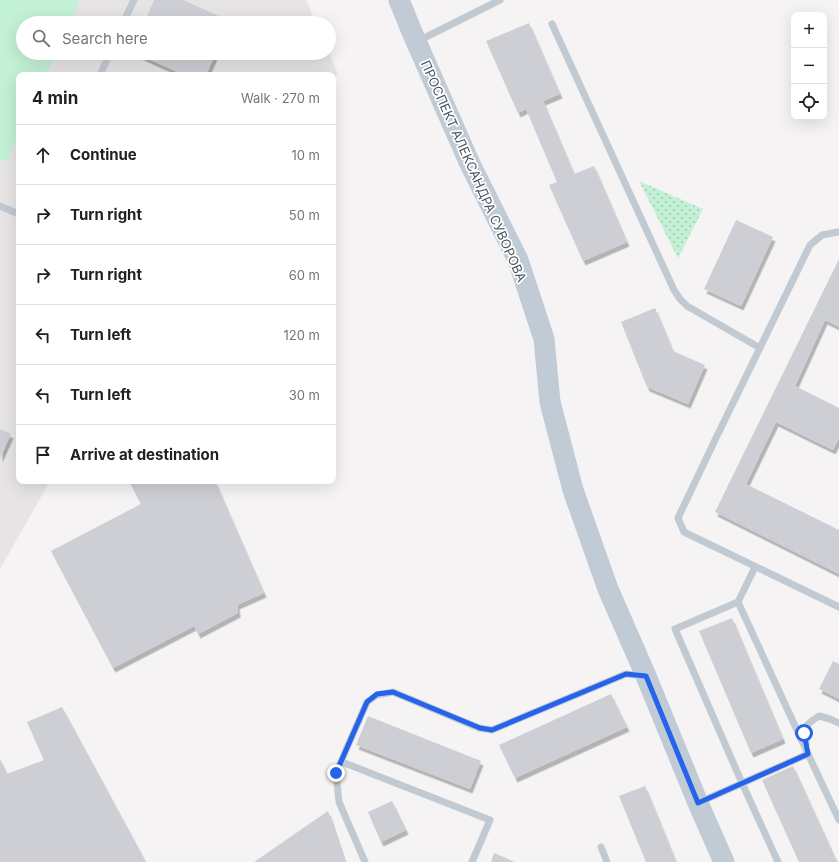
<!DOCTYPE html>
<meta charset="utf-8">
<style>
:root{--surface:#fff;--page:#f2f2f2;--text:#202124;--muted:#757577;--line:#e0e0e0}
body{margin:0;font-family:Inter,sans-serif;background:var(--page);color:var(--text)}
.controls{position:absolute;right:12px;top:12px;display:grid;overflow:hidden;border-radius:8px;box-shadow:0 4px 16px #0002}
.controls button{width:36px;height:36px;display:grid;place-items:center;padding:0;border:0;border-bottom:1px solid var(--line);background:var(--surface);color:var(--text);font:20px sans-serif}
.stop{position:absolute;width:12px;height:12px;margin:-9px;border:3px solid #2563eb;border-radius:50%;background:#fff}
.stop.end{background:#2563eb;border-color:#fff;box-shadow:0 1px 4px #0008}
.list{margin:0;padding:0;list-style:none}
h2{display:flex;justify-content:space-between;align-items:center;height:52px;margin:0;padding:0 16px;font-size:17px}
h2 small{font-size:13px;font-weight:400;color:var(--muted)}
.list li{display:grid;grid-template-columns:26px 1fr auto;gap:12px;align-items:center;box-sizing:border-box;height:60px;padding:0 16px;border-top:1px solid var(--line)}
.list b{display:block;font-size:15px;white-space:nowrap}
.list em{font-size:13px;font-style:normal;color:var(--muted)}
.icon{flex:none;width:22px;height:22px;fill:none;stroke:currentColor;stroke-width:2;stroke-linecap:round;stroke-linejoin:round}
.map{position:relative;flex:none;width:839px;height:862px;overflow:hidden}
.search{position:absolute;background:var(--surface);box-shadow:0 4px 16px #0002;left:16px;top:16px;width:320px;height:44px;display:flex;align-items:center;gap:10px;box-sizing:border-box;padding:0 14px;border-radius:22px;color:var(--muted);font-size:15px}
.panel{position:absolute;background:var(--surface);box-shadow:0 4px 16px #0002;left:16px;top:72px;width:320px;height:412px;border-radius:8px}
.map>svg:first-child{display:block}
.education{fill:#e6e4e5}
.park{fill:url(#park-dots)}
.garden{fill:#c3f1d5}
.building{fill:#cdcfd5;filter:url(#shadow)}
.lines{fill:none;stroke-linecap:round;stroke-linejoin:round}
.lane{stroke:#c1cad2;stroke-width:7}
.secondary{stroke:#c1cbd6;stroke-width:21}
.route{stroke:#2563eb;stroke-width:5}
.labels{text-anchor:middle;stroke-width:3.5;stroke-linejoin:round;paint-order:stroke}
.street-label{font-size:13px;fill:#4a5661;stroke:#fff}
</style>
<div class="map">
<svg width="839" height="862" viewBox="0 0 839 862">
<defs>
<pattern id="park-dots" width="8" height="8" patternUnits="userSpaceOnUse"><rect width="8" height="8" fill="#c3f1d5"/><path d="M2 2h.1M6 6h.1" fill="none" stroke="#a0c6b0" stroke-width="1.8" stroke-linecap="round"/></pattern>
<filter id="shadow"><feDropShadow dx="2.5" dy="4.5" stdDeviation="0" flood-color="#0004"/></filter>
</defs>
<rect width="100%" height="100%" fill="#f5f3f3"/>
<path class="education" d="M 0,0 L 306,0 L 316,23 L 23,23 L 23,53 L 329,53 L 338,74 L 333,78 L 333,75 L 19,75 L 19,481 L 50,481 L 0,569 Z"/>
<path class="park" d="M 639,181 L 703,209 L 678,258 Z"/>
<path class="garden" d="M 0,0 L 80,0 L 70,23 L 23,23 L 23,53 L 56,53 L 46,75 L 19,75 L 19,134 L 6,162 L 0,159 Z"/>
<g class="building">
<path d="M 154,0 L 183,0 L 230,21 L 230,23 L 144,23 Z"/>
<path d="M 529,23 L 560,94 L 543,101 L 574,174 L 594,166 L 627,242 L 583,261 L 549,185 L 557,182 L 526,109 L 518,113 L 486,41 Z"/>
<path d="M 135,53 L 216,53 L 206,75 L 184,75 Z"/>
<path d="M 736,220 L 773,237 L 741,306 L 704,289 Z"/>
<path d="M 839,259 L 839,327 L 825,320 L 795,386 L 839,408 L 839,438 L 833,450 L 776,422 L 746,484 L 839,530 L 839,574 L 715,512 Z"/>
<path d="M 655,308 L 673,351 L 705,365 L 688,404 L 647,387 L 621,322 Z"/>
<path d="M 0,429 L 11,434 L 0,458 Z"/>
<path d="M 129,481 L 215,481 L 264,593 L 237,605 L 238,613 L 198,634 L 194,626 L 113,668 L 51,551 L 141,504 Z"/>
<path d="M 732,618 L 783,739 L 751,753 L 699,631 Z"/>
<path d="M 833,661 L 839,664 L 839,699 L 819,689 Z"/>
<path d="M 611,694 L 627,727 L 515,778 L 499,745 Z"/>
<path d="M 62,707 L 146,862 L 0,862 L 0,759 L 7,774 L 44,760 L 27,722 Z"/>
<path d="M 368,716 L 481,761 L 470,789 L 356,745 Z"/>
<path d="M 793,766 L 837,862 L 799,862 L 762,780 Z"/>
<path d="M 645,786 L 676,862 L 646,862 L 619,796 Z"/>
<path d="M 392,801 L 406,830 L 381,842 L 368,812 Z"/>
<path d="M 328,811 L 345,862 L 254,862 Z"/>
<path d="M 494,853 L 515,862 L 491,862 Z"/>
</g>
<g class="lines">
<g class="lane">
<path d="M 123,23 L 134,0"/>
<path d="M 552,24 L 674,290 L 680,299 L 687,306 L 760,348"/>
<path d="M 418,41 L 500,0"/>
<path d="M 100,75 L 110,53"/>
<path d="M 0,206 L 19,214"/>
<path d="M 839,232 L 838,232 L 822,235 L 810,245 L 715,440 L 678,518 L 684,532 L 839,607"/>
<path d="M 738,602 L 755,567"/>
<path d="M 806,744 C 803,726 805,725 819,716 L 830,719 L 839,723"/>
<path d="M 342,762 L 490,820 L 472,862"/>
<path d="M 700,802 L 808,754 L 839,820"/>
<path d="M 601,847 L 607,862"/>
<path d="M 365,862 L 339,802 L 336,773 L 367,702 L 377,695 L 393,692 L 479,728 L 492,730 L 626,674 L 644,676"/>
<path d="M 778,862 L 742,783 L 675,629 L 738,602 L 808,754"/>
</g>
<path class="secondary" d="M 399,0 L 412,32 L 470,164 L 518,260 L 544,339 L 550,402 L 573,490 L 608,589 L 646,676 L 698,803 L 724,862"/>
</g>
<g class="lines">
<path class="route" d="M 336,773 L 367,702 L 377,694 L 393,692 L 480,728 L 492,730 L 626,674 L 646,676 L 698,803 L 808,754 L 804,733"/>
</g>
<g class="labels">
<g class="street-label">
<text transform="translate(474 171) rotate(66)" y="5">ПРОСПЕКТ АЛЕКСАНДРА СУВОРОВА</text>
</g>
</g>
</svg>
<div class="controls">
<button>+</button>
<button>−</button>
<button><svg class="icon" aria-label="locate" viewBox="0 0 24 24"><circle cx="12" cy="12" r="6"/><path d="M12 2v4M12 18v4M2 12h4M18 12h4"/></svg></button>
</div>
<div class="stop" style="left:804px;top:733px"></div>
<div class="stop end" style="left:336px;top:773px"></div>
<div class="search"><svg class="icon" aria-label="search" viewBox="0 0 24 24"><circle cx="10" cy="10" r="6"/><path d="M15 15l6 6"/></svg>Search here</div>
<section class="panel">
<h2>4 min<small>Walk · 270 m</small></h2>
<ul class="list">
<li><svg class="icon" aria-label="ahead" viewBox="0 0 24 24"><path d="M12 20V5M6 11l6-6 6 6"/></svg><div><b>Continue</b></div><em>10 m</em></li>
<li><svg class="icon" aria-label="right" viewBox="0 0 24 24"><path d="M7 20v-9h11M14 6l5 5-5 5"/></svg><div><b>Turn right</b></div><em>50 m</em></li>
<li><svg class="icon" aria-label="right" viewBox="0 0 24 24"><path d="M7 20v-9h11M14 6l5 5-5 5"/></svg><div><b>Turn right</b></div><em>60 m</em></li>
<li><svg class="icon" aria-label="left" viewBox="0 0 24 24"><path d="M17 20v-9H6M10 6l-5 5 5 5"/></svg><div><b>Turn left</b></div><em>120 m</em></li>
<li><svg class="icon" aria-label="left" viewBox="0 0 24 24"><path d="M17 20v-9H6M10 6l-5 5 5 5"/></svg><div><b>Turn left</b></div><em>30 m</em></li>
<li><svg class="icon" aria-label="arrive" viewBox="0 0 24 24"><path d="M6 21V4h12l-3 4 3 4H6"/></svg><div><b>Arrive at destination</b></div></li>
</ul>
</section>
</div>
